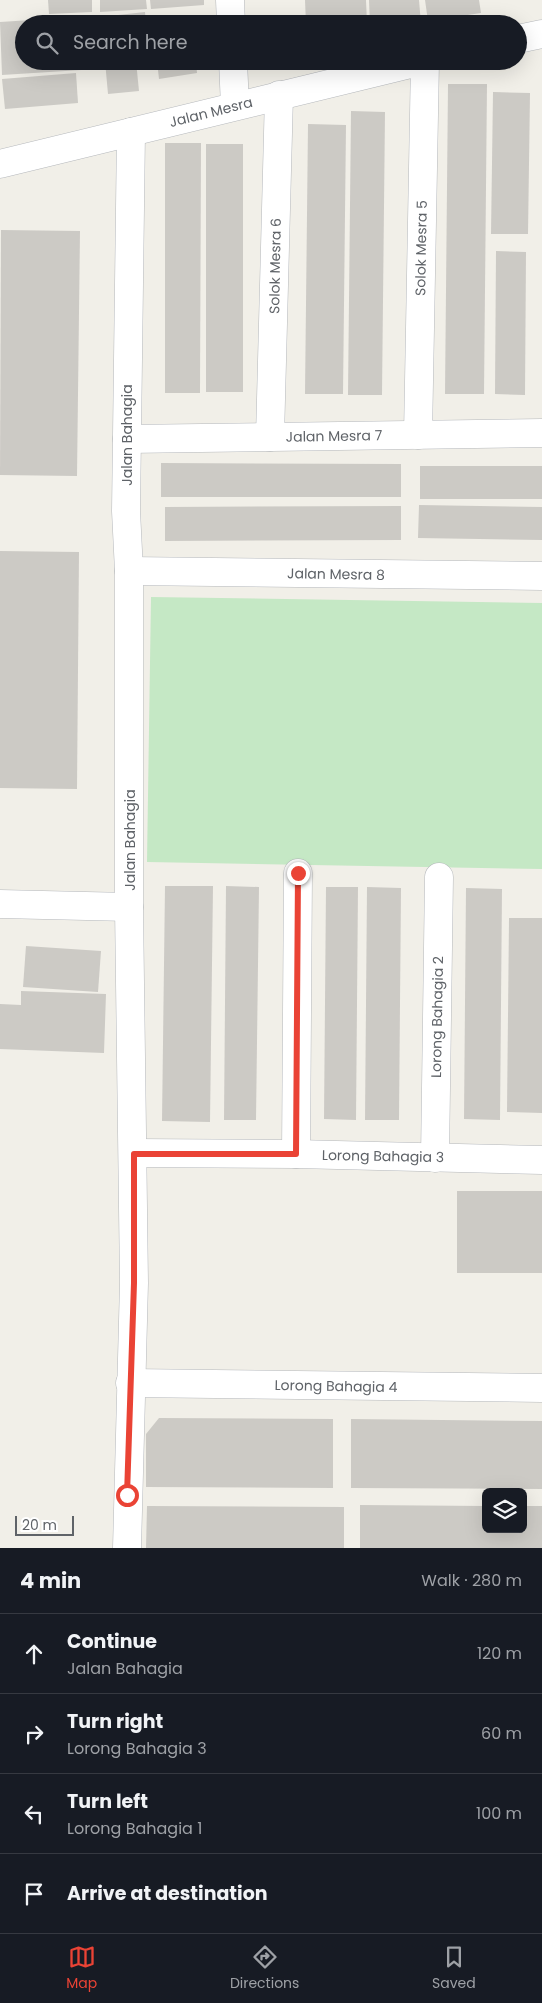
<!DOCTYPE html>
<meta charset="utf-8">
<style>
:root{--surface:#171b24;--page:#242831;--text:#f1f3f6;--muted:#9ea1a6;--line:#363941;--accent:#ea4335}
body{margin:0;font-family:Poppins,sans-serif;background:var(--page);color:var(--text)}
.controls{position:absolute;right:15px;bottom:15px;display:grid;overflow:hidden;border-radius:8px;box-shadow:0 5px 20px #0002}
.controls button{width:45px;height:45px;display:grid;place-items:center;padding:0;border:0;border-bottom:1px solid var(--line);background:var(--surface);color:var(--text);font:25px sans-serif}
.scale{position:absolute;left:15px;bottom:12px;width:59px;box-sizing:border-box;padding-left:5px;border:2px solid #5f6368;border-top:0;font-size:14px;line-height:18px;white-space:nowrap;color:#5f6368;-webkit-text-stroke:4px #fff;paint-order:stroke}
.stop{position:absolute;width:15px;height:15px;margin:-11px;border:4px solid #ea4335;border-radius:50%;background:#fff}
.stop.end{background:#ea4335;border-color:#fff;box-shadow:0 1px 5px #0008}
.list{margin:0;padding:0;list-style:none}
h2{display:flex;justify-content:space-between;align-items:center;height:65px;margin:0;padding:0 20px;font-size:21px}
h2 small{font-size:16px;font-weight:400;color:var(--muted)}
.list li{display:grid;grid-template-columns:32px 1fr auto;gap:15px;align-items:center;box-sizing:border-box;height:80px;padding:0 20px;border-top:1px solid var(--line)}
.list b{display:block;font-size:19px;white-space:nowrap}
.list p{margin:0;font-size:16px;white-space:nowrap;color:var(--muted)}
.list em{font-size:16px;font-style:normal;color:var(--muted)}
.icon{flex:none;width:28px;height:28px;fill:none;stroke:currentColor;stroke-width:2;stroke-linecap:round;stroke-linejoin:round}
.map{position:relative;flex:none;width:542px;height:1548px;overflow:hidden}
.search{position:absolute;background:var(--surface);box-shadow:0 5px 20px #0002;left:15px;right:15px;top:15px;height:55px;display:flex;align-items:center;gap:12px;box-sizing:border-box;padding:0 18px;border-radius:28px;color:var(--muted);font-size:19px}
.sheet{height:385px;background:var(--surface)}
nav{display:flex;justify-content:space-around;align-items:center;box-sizing:border-box;height:70px;border-top:1px solid var(--line);background:var(--surface);font-size:14px;color:var(--muted)}
nav a{display:grid;justify-items:center;gap:2px}
nav .on{color:var(--accent)}
.map>svg:first-child{display:block}
.green{fill:#c5e8c5}
.building{fill:#cccac5}
.lines{fill:none;stroke-linecap:round;stroke-linejoin:round}
.minor-casing{stroke:#b5b8bc;stroke-width:29}
.minor{stroke:#fff;stroke-width:28}
.route{stroke:#ea4335;stroke-width:6}
.labels{text-anchor:middle;stroke-width:5;stroke-linejoin:round;paint-order:stroke}
.street-label{font-size:14px;fill:#5f6368;stroke:#fff}
</style>
<div class="map">
<svg width="542" height="1548" viewBox="0 0 542 1548">
<rect width="100%" height="100%" fill="#f1efe8"/>
<path class="green" d="M 151,597 L 542,603 L 542,869 L 147,862 Z"/>
<g class="building">
<path d="M 48,0 L 92,0 L 92,12 L 49,14 Z"/>
<path d="M 100,0 L 146,0 L 147,9 L 100,12 Z"/>
<path d="M 150,0 L 204,0 L 204,5 L 151,9 Z"/>
<path d="M 305,0 L 366,0 L 367,24 L 306,24 Z"/>
<path d="M 369,0 L 419,0 L 421,24 L 370,24 Z"/>
<path d="M 425,0 L 479,0 L 481,13 L 428,21 Z"/>
<path d="M 145,12 L 146,24 L 101,24 L 100,17 Z"/>
<path d="M 94,16 L 94,24 L 24,24 L 24,61 L 97,61 L 97,69 L 2,75 L 0,22 Z"/>
<path d="M 189,16 L 190,24 L 148,24 L 148,23 Z"/>
<path d="M 105,61 L 136,61 L 139,91 L 108,94 Z"/>
<path d="M 157,61 L 196,61 L 197,73 L 159,79 Z"/>
<path d="M 76,73 L 78,103 L 5,109 L 2,79 Z"/>
<path d="M 448,84 L 487,84 L 484,394 L 445,394 Z"/>
<path d="M 493,92 L 530,93 L 528,234 L 491,234 Z"/>
<path d="M 351,111 L 385,112 L 382,395 L 348,395 Z"/>
<path d="M 308,124 L 346,125 L 343,394 L 305,394 Z"/>
<path d="M 165,143 L 201,143 L 200,393 L 165,393 Z"/>
<rect x="206" y="144" width="37" height="248"/>
<path d="M 1,230 L 80,231 L 77,476 L 0,475 Z"/>
<path d="M 496,251 L 526,252 L 525,395 L 495,394 Z"/>
<path d="M 161,463 L 401,464 L 401,497 L 161,497 Z"/>
<rect x="420" y="466" width="122" height="33"/>
<path d="M 419,505 L 542,507 L 542,540 L 418,538 Z"/>
<path d="M 401,506 L 401,540 L 165,541 L 165,507 Z"/>
<path d="M 0,551 L 79,552 L 77,789 L 0,788 Z"/>
<path d="M 165,886 L 213,886 L 210,1122 L 162,1121 Z"/>
<path d="M 226,886 L 259,887 L 256,1120 L 224,1120 Z"/>
<path d="M 326,887 L 358,887 L 356,1120 L 324,1119 Z"/>
<path d="M 367,887 L 401,888 L 399,1120 L 365,1120 Z"/>
<path d="M 466,888 L 502,889 L 500,1120 L 464,1119 Z"/>
<path d="M 509,918 L 542,918 L 542,1113 L 507,1112 Z"/>
<path d="M 26,946 L 101,951 L 98,992 L 23,987 Z"/>
<path d="M 21,991 L 106,994 L 104,1053 L 0,1049 L 0,1004 L 21,1005 Z"/>
<rect x="457" y="1191" width="85" height="82"/>
<path d="M 159,1418 L 333,1419 L 333,1488 L 146,1487 L 146,1434 Z"/>
<path d="M 351,1419 L 542,1421 L 542,1489 L 351,1488 Z"/>
<path d="M 360,1505 L 486,1506 L 486,1529 L 523,1529 L 523,1506 L 542,1506 L 542,1548 L 360,1548 Z"/>
<path d="M 147,1506 L 344,1507 L 344,1548 L 146,1548 Z"/>
</g>
<g class="lines">
<g class="minor-casing">
<g id="minor">
<path d="M 230,0 L 231,24"/>
<path d="M 518,39 L 542,34"/>
<path d="M 233,61 L 235,106"/>
<path d="M 0,164 L 423,61"/>
<path d="M 418,435 L 425,61"/>
<path d="M 270,437 L 279,95"/>
<path d="M 127,439 L 542,433"/>
<path d="M 129,571 L 542,576"/>
<path d="M 0,904 L 129,907"/>
<path d="M 133,1153 L 296,1154 L 542,1160"/>
<path d="M 296,1154 L 298,873"/>
<path d="M 435,1158 L 439,877"/>
<path d="M 130,1383 L 542,1388"/>
<path d="M 127,1548 L 134,1283 L 129,907 L 129,571 L 126,511 L 131,132"/>
</g>
</g>
<use href="#minor" class="minor"/>
</g>
<g class="lines">
<path class="route" d="M 127,1495 L 134,1283 L 134,1154 L 296,1154 L 298,873"/>
</g>
<g class="labels">
<g class="street-label">
<text transform="translate(211 112) rotate(-14)" y="5">Jalan Mesra</text>
<text transform="translate(421 248) rotate(-89)" y="5">Solok Mesra 5</text>
<text transform="translate(275 266) rotate(-89)" y="5">Solok Mesra 6</text>
<text transform="translate(127 435) rotate(-90)" y="5">Jalan Bahagia</text>
<text transform="translate(334 436) rotate(-1)" y="5">Jalan Mesra 7</text>
<text transform="translate(336 574) rotate(1)" y="5">Jalan Mesra 8</text>
<text transform="translate(130 840) rotate(-90)" y="5">Jalan Bahagia</text>
<text transform="translate(437 1017) rotate(-89)" y="5">Lorong Bahagia 2</text>
<text transform="translate(383 1156) rotate(1)" y="5">Lorong Bahagia 3</text>
<text transform="translate(336 1386) rotate(1)" y="5">Lorong Bahagia 4</text>
</g>
</g>
</svg>
<div class="controls">
<button><svg class="icon" aria-label="layers" viewBox="0 0 24 24"><path d="M12 4l9 5-9 5-9-5zM3 14l9 5 9-5"/></svg></button>
</div>
<div class="scale">20 m</div>
<div class="stop" style="left:127px;top:1495px"></div>
<div class="stop end" style="left:298px;top:873px"></div>
<div class="search"><svg class="icon" aria-label="search" viewBox="0 0 24 24"><circle cx="10" cy="10" r="6"/><path d="M15 15l6 6"/></svg>Search here</div>
</div>
<section class="sheet">
<h2>4 min<small>Walk · 280 m</small></h2>
<ul class="list">
<li><svg class="icon" aria-label="ahead" viewBox="0 0 24 24"><path d="M12 20V5M6 11l6-6 6 6"/></svg><div><b>Continue</b><p>Jalan Bahagia</p></div><em>120 m</em></li>
<li><svg class="icon" aria-label="right" viewBox="0 0 24 24"><path d="M7 20v-9h11M14 6l5 5-5 5"/></svg><div><b>Turn right</b><p>Lorong Bahagia 3</p></div><em>60 m</em></li>
<li><svg class="icon" aria-label="left" viewBox="0 0 24 24"><path d="M17 20v-9H6M10 6l-5 5 5 5"/></svg><div><b>Turn left</b><p>Lorong Bahagia 1</p></div><em>100 m</em></li>
<li><svg class="icon" aria-label="arrive" viewBox="0 0 24 24"><path d="M6 21V4h12l-3 4 3 4H6"/></svg><div><b>Arrive at destination</b></div></li>
</ul>
</section>
<nav>
<a class="on"><svg class="icon" aria-label="map" viewBox="0 0 24 24"><path d="M3 6l6-2 6 2 6-2v14l-6 2-6-2-6 2zM9 4v14M15 6v14"/></svg>Map</a>
<a><svg class="icon" aria-label="directions" viewBox="0 0 24 24"><path d="M12 3l9 9-9 9-9-9zM9 14v-3h6M13 9l2 2-2 2"/></svg>Directions</a>
<a><svg class="icon" aria-label="saved" viewBox="0 0 24 24"><path d="M7 4h10v16l-5-4-5 4z"/></svg>Saved</a>
</nav>
